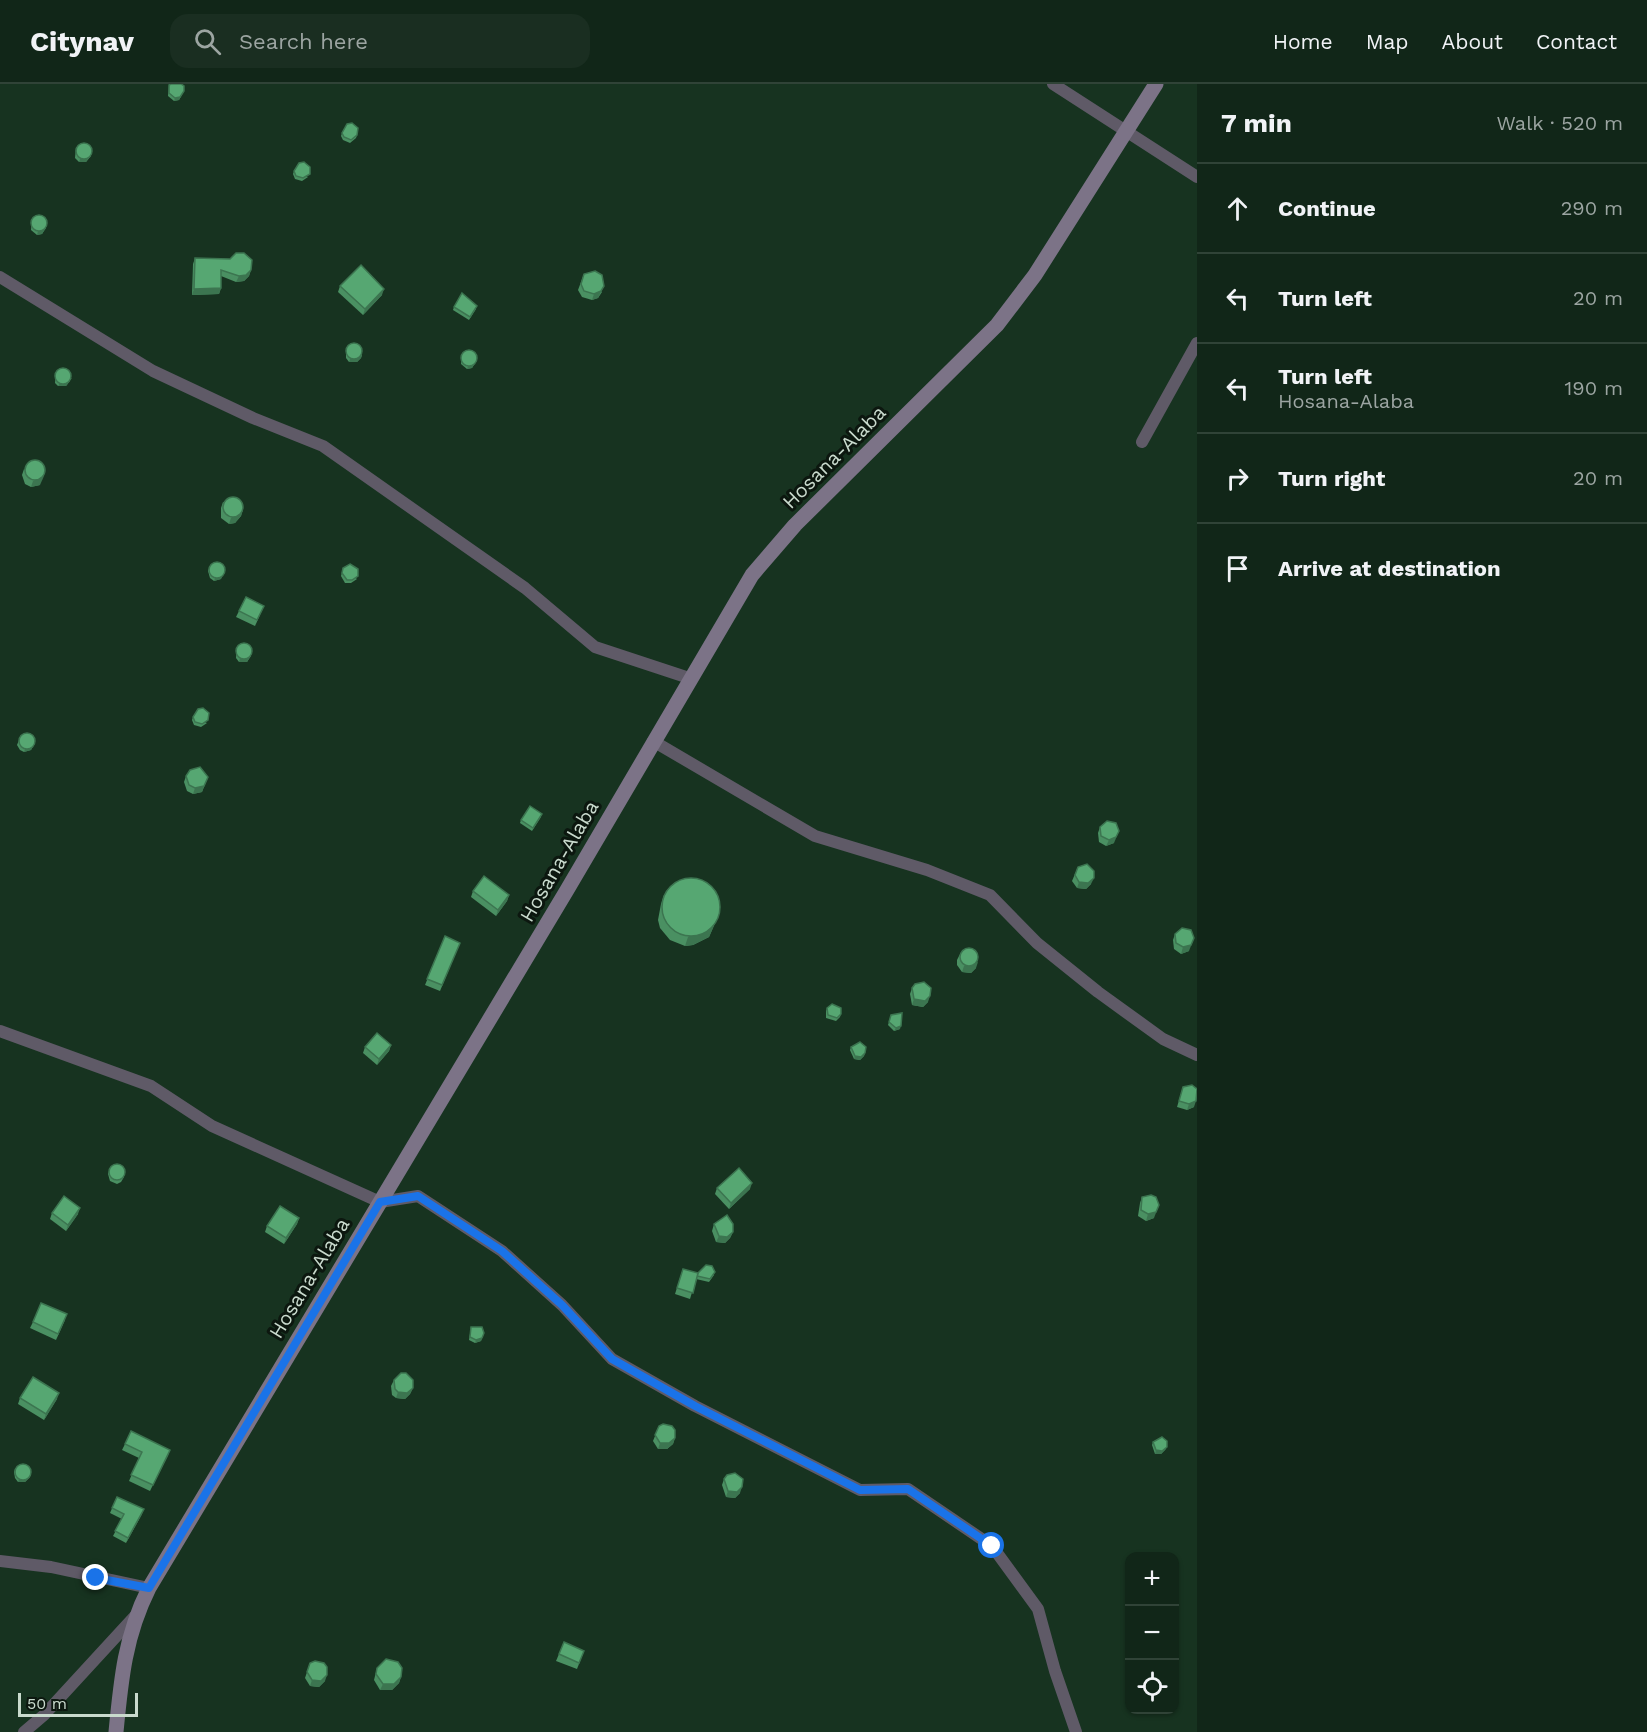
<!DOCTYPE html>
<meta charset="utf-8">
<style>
:root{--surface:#112618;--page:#1a2e21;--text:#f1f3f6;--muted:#9ca5a2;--line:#304337}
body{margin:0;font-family:"Work Sans",sans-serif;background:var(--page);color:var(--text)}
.controls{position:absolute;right:18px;bottom:18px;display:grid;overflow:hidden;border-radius:12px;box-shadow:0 2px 4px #0004}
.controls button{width:54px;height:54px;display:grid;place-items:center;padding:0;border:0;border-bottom:2px solid var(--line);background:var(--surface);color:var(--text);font:30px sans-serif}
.scale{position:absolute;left:18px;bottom:15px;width:120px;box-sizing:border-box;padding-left:6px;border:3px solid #c9dacd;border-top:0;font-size:16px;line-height:21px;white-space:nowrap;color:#c9dacd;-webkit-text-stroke:4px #0c170f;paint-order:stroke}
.stop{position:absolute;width:18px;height:18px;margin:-14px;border:4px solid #1a73e8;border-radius:50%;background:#fff}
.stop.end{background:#1a73e8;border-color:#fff;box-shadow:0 2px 6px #0008}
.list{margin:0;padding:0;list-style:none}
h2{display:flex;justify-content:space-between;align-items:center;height:78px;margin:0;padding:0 24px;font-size:26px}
h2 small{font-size:20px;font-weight:400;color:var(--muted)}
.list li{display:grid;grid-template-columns:39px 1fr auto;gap:18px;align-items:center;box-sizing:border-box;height:90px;padding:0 24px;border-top:2px solid var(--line)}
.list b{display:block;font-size:22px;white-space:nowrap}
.list p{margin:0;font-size:20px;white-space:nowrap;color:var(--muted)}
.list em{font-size:20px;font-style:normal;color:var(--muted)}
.icon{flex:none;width:33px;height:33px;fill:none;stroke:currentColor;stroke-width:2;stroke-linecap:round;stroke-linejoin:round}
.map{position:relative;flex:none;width:1197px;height:1648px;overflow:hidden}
header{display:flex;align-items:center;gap:36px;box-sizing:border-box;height:84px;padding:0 30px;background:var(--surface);border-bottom:2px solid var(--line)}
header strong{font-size:28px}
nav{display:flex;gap:33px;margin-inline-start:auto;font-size:21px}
.search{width:420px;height:54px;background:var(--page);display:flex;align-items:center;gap:15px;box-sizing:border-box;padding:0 21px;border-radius:18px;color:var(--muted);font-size:22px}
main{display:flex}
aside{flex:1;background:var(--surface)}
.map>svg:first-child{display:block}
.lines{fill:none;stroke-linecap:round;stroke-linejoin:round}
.minor{stroke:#5f5a67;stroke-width:12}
.secondary{stroke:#7c7387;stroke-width:15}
.wall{fill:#4a9062}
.shaded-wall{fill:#3c7550}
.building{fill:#56a772;stroke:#3c7550;stroke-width:1.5}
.route{stroke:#1a73e8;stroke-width:8}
.labels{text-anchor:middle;stroke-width:6;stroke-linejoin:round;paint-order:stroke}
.street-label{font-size:20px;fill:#c9dacd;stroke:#0c170f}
</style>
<header>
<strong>Citynav</strong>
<div class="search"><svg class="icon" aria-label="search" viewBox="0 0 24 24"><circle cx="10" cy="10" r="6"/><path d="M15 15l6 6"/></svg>Search here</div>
<nav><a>Home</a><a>Map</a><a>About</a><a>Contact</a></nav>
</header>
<main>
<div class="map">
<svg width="1197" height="1648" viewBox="0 0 1197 1648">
<rect width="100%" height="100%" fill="#173320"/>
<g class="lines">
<g class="minor">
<path d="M 1053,0 L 1197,93"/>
<path d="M 0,193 L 153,287 L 253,334 L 323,362 L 525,504 L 595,563 L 689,594"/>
<path d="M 1142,358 L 1197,259"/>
<path d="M 653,657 L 815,752 L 927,786 L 990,811 L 1037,859 L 1098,908 L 1163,955 L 1197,971"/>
<path d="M 0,947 L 151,1002 L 212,1042 L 380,1118 L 418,1112 L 502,1167 L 562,1221 L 612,1275 L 695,1322 L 860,1406 L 908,1405 L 992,1462 L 1038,1525 L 1055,1587 L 1076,1648"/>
<path d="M 0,1477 L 51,1483 L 149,1504"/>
<path d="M 24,1648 L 44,1631 L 135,1532"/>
</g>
<path class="secondary" d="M 116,1648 C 121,1595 125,1552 149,1504 L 567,806 L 752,491 L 795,441 L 997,241 L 1035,191 L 1156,0"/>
</g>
<g class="wall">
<path d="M 169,1 L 184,7 L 179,16 L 174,17 L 168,12 Z"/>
<path d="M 342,49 L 357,51 L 356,54 L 350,59 L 343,56 L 341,52 Z"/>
<path d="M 76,63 L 91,72 L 86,78 L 79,78 L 75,74 Z"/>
<path d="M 294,87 L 308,93 L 302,97 L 295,95 L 293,90 Z"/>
<path d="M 32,135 L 46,144 L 42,150 L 37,151 L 31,146 Z"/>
<path d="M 195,174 L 251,186 L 249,192 L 244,197 L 236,198 L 221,192 L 221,204 L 219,210 L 192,211 L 193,180 Z"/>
<path d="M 584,190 L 602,208 L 598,214 L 592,216 L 582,213 L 578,206 Z"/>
<path d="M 340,202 L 382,211 L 363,231 L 338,208 Z"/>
<path d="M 454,223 L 476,225 L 469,236 L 453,226 Z"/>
<path d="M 347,263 L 362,271 L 361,274 L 357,278 L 349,278 L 346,274 L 346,266 Z"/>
<path d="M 462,270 L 477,276 L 472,284 L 467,285 L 461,280 Z"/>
<path d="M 56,288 L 70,297 L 66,302 L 58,302 L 55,299 Z"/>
<path d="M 24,385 L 40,401 L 31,403 L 25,400 L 22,391 Z"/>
<path d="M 223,418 L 243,425 L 241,432 L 235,439 L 229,440 L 221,434 L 221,424 Z"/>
<path d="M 209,484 L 225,485 L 221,495 L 214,497 L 210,494 L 208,487 Z"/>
<path d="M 343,484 L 357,495 L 351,499 L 345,499 L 341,492 Z"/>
<path d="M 264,522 L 255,542 L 236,533 L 239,527 Z"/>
<path d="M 237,563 L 251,572 L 247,578 L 239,578 L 236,574 Z"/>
<path d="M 193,633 L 207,639 L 201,643 L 194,641 L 192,636 Z"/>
<path d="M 21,651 L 35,659 L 31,666 L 24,668 L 20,666 L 17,661 Z"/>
<path d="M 186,692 L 208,693 L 202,708 L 193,710 L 187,707 L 184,698 Z"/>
<path d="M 541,733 L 532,747 L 520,739 L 521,736 Z"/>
<path d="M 1100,743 L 1114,759 L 1106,762 L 1099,758 L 1098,749 Z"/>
<path d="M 1078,783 L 1091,800 L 1086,805 L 1077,804 L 1072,797 Z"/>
<path d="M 473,807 L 509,811 L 507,817 L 496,832 L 471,813 Z"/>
<path d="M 664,811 L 716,837 L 709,853 L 693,861 L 685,862 L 670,856 L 660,844 L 658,836 L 661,820 Z"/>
<path d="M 1175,850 L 1189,867 L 1181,870 L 1174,865 L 1173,856 Z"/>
<path d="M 445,852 L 460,859 L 440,907 L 425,901 Z"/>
<path d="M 960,870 L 976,884 L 971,889 L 962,888 L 957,881 L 957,876 Z"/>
<path d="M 912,904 L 928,918 L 923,923 L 912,921 L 910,910 Z"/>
<path d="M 827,924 L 841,930 L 840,933 L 836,937 L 826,934 L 826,927 Z"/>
<path d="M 891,931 L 900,945 L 894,947 L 888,941 Z"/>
<path d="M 391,961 L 389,967 L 377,981 L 363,969 L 365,963 Z"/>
<path d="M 851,963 L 865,969 L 864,972 L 860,976 L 854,975 L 850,966 Z"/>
<path d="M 1183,1003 L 1194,1023 L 1187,1026 L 1177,1023 Z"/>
<path d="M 109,1087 L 124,1093 L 121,1098 L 117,1100 L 110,1097 L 108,1090 Z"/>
<path d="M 717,1104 L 750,1105 L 729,1125 L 715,1110 Z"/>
<path d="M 1142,1113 L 1154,1134 L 1146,1137 L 1138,1132 L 1140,1119 Z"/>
<path d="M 52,1129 L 78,1130 L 66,1147 L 50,1135 Z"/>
<path d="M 299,1134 L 297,1140 L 284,1160 L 265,1148 L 267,1142 Z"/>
<path d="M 714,1140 L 733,1148 L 730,1154 L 725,1159 L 716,1158 L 712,1147 Z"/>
<path d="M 681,1191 L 714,1191 L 709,1198 L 696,1195 L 690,1215 L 675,1210 Z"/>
<path d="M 65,1236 L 56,1256 L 30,1244 L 33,1238 Z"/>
<path d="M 471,1243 L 484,1249 L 481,1257 L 475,1259 L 469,1256 Z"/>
<path d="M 394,1296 L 413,1304 L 410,1310 L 405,1315 L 396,1314 L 392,1311 L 391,1302 Z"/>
<path d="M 20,1314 L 57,1315 L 44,1336 L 18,1320 Z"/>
<path d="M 659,1342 L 675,1354 L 673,1360 L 667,1365 L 658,1365 L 653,1357 Z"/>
<path d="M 1153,1358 L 1167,1363 L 1165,1366 L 1161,1370 L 1155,1370 L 1152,1361 Z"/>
<path d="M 125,1360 L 170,1366 L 150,1407 L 129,1397 L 139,1374 L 122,1366 Z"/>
<path d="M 15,1385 L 31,1390 L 30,1393 L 25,1398 L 18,1398 L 15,1394 L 14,1388 Z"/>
<path d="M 724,1395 L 740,1409 L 735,1414 L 726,1413 L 722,1401 Z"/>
<path d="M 117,1413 L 142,1430 L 126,1459 L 113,1452 L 122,1435 L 110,1429 Z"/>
<path d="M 584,1567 L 577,1585 L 556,1577 L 559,1570 Z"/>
<path d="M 310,1579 L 325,1597 L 319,1603 L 310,1602 L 305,1594 Z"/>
<path d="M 377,1584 L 401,1593 L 399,1599 L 392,1606 L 380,1606 L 374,1596 Z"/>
</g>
<g class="shaded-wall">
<path d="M 184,7 L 179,16 L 174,17 L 175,14 Z"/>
<path d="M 92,69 L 86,78 L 79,78 L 80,75 Z"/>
<path d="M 47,141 L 42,150 L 37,151 L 38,147 Z"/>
<path d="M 251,186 L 249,192 L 244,197 L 236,198 L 239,192 Z"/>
<path d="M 604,202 L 598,214 L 592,216 L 594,210 Z"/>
<path d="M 221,204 L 219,210 L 192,211 L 194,205 Z"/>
<path d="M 384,205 L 382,211 L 363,231 L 365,225 Z"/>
<path d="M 362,271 L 361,274 L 357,278 L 349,278 L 350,275 Z"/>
<path d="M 477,276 L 472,284 L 467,285 L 468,282 Z"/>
<path d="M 72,294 L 66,302 L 58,302 L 60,299 Z"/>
<path d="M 44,392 L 40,401 L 31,403 L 33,397 Z"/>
<path d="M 243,425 L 241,432 L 235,439 L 229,440 L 231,434 Z"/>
<path d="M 222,492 L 221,495 L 214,497 L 215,494 Z"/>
<path d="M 252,569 L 247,578 L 239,578 L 240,574 Z"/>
<path d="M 35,659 L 31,666 L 24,668 L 25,665 Z"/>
<path d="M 204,702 L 202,708 L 193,710 L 195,704 Z"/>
<path d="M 1119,747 L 1114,759 L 1106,762 L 1109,756 Z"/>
<path d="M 1094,794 L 1091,800 L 1086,805 L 1077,804 L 1079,798 Z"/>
<path d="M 509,811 L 507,817 L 496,832 L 498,826 Z"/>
<path d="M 720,828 L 709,853 L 693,861 L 685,862 L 688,853 Z"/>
<path d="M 1194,854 L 1189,867 L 1181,870 L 1183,863 Z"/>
<path d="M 978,878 L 976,884 L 971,889 L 962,888 L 964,882 Z"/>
<path d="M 930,912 L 928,918 L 923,923 L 912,921 L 914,915 Z"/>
<path d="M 901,942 L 900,945 L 894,947 L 896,944 Z"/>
<path d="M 391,961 L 389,967 L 377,981 L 379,975 Z"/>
<path d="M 865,969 L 864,972 L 860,976 L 854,975 L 855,972 Z"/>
<path d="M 1196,1017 L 1194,1023 L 1187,1026 L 1189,1020 Z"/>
<path d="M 752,1099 L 750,1105 L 729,1125 L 731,1119 Z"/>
<path d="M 1159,1121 L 1154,1134 L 1146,1137 L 1148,1130 Z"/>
<path d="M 80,1124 L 78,1130 L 66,1147 L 68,1141 Z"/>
<path d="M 299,1134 L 297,1140 L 284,1160 L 286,1154 Z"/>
<path d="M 733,1148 L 730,1154 L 725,1159 L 716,1158 L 719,1152 Z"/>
<path d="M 482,1254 L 481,1257 L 475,1259 L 476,1256 Z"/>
<path d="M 413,1304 L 410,1310 L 405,1315 L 396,1314 L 398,1308 Z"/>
<path d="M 59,1309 L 57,1315 L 44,1336 L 46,1330 Z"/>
<path d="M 675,1354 L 673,1360 L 667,1365 L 658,1365 L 660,1359 Z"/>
<path d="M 1167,1363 L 1165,1366 L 1161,1370 L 1155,1370 L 1156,1366 Z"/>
<path d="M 170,1366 L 168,1372 L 150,1407 L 153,1401 Z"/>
<path d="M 31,1390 L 30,1393 L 25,1398 L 18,1398 L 19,1395 Z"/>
<path d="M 742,1403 L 740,1409 L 735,1414 L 726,1413 L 728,1407 Z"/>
<path d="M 144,1425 L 142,1430 L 126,1459 L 128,1454 Z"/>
<path d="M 327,1591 L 325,1597 L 319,1603 L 310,1602 L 312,1596 Z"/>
<path d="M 401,1593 L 399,1599 L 392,1606 L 380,1606 L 383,1600 Z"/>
</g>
<g class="building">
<path d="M 171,0 L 181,0 L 184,2 L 184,7 L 180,13 L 175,14 L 169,9 L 169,1 Z"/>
<path d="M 352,39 L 358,44 L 357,51 L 351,56 L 344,53 L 342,49 L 347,40 Z"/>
<circle cx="84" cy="67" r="8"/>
<path d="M 304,78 L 310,83 L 310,90 L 303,94 L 296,92 L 294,87 L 299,79 Z"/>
<circle cx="39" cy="139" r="8"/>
<path d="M 236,169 L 244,169 L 252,176 L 251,186 L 246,191 L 239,192 L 221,186 L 221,204 L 194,205 L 195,174 L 230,175 Z"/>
<path d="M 361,181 L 384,205 L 365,225 L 340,202 Z"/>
<path d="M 595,187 L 602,191 L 604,202 L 601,207 L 594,210 L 584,207 L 581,200 L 584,190 Z"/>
<path d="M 462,209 L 477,222 L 470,233 L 454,223 Z"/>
<circle cx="354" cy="267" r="8"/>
<circle cx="469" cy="274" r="8"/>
<circle cx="63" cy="292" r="8"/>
<circle cx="35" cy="386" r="10"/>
<circle cx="233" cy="423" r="10"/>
<circle cx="217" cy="486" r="8"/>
<path d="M 350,480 L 358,485 L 358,492 L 352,496 L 347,496 L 342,489 L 343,484 Z"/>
<path d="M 246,513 L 264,522 L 257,536 L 239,527 Z"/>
<circle cx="244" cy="567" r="8"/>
<path d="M 203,624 L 209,629 L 208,636 L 202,640 L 195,638 L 193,633 L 198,625 Z"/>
<circle cx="27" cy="657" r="8"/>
<path d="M 200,683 L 208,693 L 204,702 L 195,704 L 189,701 L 186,692 L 190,686 Z"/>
<path d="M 530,722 L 542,730 L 533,744 L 521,736 Z"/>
<path d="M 1107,737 L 1116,739 L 1119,747 L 1116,753 L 1109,756 L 1101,752 L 1100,743 Z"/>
<path d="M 1087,780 L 1094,787 L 1094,794 L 1088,799 L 1079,798 L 1075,791 L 1078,783 Z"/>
<path d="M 484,792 L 509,811 L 498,826 L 473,807 Z"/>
<circle cx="691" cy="823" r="29"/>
<path d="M 1182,844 L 1191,846 L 1194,854 L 1191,861 L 1183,863 L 1176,859 L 1175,850 Z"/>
<path d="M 445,852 L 460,859 L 442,901 L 427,895 Z"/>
<circle cx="969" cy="873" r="9"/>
<path d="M 924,898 L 931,904 L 930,912 L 925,917 L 914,915 L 912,904 L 915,900 Z"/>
<path d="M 832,920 L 841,924 L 841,930 L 837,934 L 828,931 L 827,924 Z"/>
<path d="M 902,929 L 901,942 L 896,944 L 889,938 L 891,931 Z"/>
<path d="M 377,949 L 391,961 L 379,975 L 365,963 Z"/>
<path d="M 860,958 L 866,963 L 865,969 L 861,973 L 855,972 L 851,963 Z"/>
<path d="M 1192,1001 L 1197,1005 L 1196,1017 L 1189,1020 L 1179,1017 L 1183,1003 Z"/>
<circle cx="117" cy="1088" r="8"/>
<path d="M 739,1084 L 752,1099 L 731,1119 L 717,1104 Z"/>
<path d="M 1151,1111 L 1156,1113 L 1159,1121 L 1156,1128 L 1148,1130 L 1141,1126 L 1142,1113 Z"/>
<path d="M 64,1112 L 80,1124 L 68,1141 L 52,1129 Z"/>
<path d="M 280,1122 L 299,1134 L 286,1154 L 267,1142 Z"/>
<path d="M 727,1131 L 733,1140 L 733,1148 L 727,1153 L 719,1152 L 714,1140 Z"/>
<path d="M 706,1181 L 712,1182 L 715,1188 L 710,1195 L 697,1192 L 698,1189 Z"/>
<path d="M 683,1185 L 698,1189 L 693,1209 L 677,1204 Z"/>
<path d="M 41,1219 L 67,1230 L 58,1250 L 33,1238 Z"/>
<path d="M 471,1243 L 482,1243 L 484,1249 L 482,1254 L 476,1256 L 470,1253 Z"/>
<path d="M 401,1289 L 406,1289 L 413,1296 L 413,1304 L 407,1309 L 398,1308 L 395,1305 L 394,1296 Z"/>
<path d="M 33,1293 L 59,1309 L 46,1330 L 20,1314 Z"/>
<path d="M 663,1340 L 672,1342 L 675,1346 L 675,1354 L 669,1359 L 660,1359 L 655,1351 L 659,1342 Z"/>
<path d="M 131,1347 L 170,1366 L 153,1401 L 131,1391 L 142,1368 L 125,1360 Z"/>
<path d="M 1162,1353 L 1167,1357 L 1167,1363 L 1162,1367 L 1156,1366 L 1153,1358 Z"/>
<circle cx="23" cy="1388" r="8"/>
<path d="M 735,1389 L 743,1395 L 742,1403 L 737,1408 L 728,1407 L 724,1395 L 727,1391 Z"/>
<path d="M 117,1413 L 144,1425 L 128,1454 L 115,1447 L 124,1430 L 112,1424 Z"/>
<path d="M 564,1558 L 584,1567 L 579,1579 L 559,1570 Z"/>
<path d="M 386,1575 L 398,1578 L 402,1584 L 401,1593 L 394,1600 L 383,1600 L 376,1590 L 377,1584 Z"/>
<path d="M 315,1577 L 324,1579 L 327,1583 L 327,1591 L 321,1597 L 312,1596 L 307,1588 L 310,1579 Z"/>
</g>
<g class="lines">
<path class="route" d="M 96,1494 L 149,1504 L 380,1118 L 418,1112 L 502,1167 L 562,1221 L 612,1275 L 695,1322 L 860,1406 L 908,1405 L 992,1462"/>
</g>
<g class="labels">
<g class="street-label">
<text transform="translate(834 373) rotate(-45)" y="7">Hosana-Alaba</text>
<text transform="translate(559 777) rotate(-60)" y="7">Hosana-Alaba</text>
<text transform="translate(309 1194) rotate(-59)" y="7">Hosana-Alaba</text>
</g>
</g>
</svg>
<div class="controls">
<button>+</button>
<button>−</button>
<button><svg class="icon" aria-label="locate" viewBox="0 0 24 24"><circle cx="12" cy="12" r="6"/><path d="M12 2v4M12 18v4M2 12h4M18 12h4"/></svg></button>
</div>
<div class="scale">50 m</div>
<div class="stop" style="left:992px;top:1462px"></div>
<div class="stop end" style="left:96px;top:1494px"></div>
</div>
<aside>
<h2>7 min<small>Walk · 520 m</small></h2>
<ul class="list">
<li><svg class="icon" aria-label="ahead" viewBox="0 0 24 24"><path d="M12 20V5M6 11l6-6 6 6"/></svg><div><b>Continue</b></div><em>290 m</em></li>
<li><svg class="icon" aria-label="left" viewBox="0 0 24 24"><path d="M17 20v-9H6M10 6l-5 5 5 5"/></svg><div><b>Turn left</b></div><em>20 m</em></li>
<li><svg class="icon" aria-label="left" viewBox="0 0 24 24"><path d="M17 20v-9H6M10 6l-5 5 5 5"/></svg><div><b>Turn left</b><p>Hosana-Alaba</p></div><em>190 m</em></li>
<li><svg class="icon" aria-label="right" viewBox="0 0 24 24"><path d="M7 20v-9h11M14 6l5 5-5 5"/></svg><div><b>Turn right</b></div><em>20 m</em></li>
<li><svg class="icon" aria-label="arrive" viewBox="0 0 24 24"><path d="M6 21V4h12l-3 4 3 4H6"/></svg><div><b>Arrive at destination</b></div></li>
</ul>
</aside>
</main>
